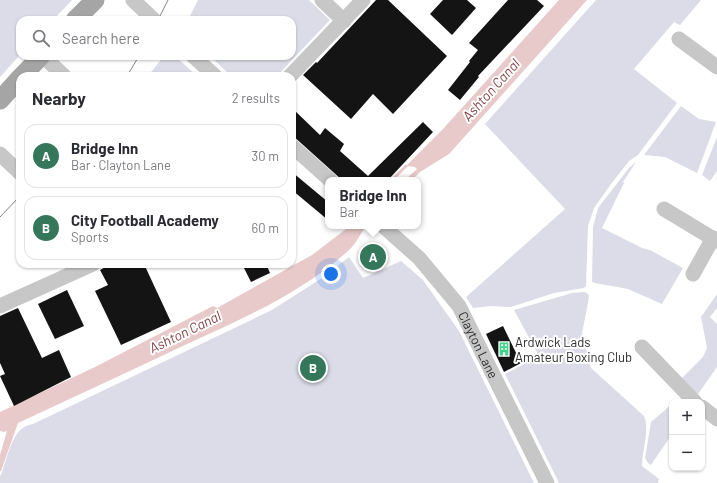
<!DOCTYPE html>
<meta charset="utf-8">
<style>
:root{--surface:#fff;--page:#f2f2f3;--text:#2b2b33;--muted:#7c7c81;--line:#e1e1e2;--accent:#34775a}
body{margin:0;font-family:Barlow,sans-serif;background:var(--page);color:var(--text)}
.controls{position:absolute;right:12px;bottom:12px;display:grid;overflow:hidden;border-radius:8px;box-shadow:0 1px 3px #0004}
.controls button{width:36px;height:36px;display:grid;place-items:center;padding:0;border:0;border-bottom:1px solid var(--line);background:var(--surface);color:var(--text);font:20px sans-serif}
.you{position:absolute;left:331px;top:274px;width:14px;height:14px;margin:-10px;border:3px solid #fff;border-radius:50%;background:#1a73e8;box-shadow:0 0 0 6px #1a73e833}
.badge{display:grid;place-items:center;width:26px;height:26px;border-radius:50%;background:var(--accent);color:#fff;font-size:13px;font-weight:700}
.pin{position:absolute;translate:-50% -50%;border:2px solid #fff;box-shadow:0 1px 4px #0006}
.popup{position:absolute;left:325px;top:177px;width:96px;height:52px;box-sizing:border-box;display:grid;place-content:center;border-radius:8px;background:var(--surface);filter:drop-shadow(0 1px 3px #0005);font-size:13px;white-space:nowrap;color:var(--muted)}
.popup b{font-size:15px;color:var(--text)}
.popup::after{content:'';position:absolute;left:50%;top:100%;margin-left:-8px;border:8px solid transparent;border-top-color:var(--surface)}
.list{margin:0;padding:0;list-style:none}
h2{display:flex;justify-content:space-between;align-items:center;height:52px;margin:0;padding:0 16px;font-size:17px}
h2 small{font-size:13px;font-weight:400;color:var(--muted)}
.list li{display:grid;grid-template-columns:26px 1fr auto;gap:12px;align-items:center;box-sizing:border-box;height:64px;margin:0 8px 8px;padding:0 8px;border:1px solid var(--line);border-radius:12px}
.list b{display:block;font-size:15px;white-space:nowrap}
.list p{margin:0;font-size:13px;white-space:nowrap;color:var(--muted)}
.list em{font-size:13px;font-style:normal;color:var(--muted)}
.icon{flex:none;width:22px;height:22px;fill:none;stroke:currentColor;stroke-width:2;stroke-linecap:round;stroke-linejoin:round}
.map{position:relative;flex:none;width:717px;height:483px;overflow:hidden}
.search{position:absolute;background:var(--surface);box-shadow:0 1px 3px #0004;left:16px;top:16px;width:280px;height:44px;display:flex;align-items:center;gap:10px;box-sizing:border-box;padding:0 14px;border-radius:12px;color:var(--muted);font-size:15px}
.panel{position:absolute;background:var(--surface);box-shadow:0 1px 3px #0004;left:16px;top:72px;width:280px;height:196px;border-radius:12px}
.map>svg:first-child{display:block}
.green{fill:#dcdce9}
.water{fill:#e8cacb}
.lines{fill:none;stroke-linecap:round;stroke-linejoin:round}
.stream{stroke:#e8cacb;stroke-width:3}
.building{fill:#141414}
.minor{stroke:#c7c7c7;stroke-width:15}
.major{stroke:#a5a5a5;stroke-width:19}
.tram{stroke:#828282;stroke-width:1}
.labels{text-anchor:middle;stroke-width:4;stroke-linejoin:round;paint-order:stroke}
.poi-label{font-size:13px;fill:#2d2d2d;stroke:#fff;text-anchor:start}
.street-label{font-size:13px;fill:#2d2d2d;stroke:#fff}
.water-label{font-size:14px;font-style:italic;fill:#874346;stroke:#fff}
</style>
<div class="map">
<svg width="717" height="483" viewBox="0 0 717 483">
<rect width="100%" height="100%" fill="#fff"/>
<g class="green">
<path d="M 0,0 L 72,0 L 53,20 L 20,20 L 20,55 L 0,77 Z"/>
<path d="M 198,0 L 309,0 L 330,20 L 277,76 L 231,76 L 210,56 L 292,56 L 292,20 L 188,20 Z"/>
<path d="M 596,0 L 701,0 L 680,25 L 674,22 L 634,69 L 677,103 L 638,155 L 629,161 L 611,184 L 594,208 L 588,226 L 586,286 L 584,288 L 554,293 L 511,307 L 491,306 L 473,308 L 466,297 L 565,209 L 485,124 Z"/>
<path d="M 164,56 L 175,56 L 197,76 L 148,76 Z"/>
<path d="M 681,106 L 699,119 L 716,122 L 697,173 L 665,157 L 644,155 Z"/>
<path d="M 717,137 L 717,171 L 710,181 L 702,175 Z"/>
<path d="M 636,162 L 623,182 L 624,183 L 602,228 L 642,248 L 650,250 L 683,268 L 662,304 L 628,289 L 595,283 L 592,282 L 593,227 L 598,208 L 629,168 Z"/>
<path d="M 349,257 L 363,278 L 401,261 L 423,280 L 459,331 L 534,483 L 0,483 L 0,475 L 1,475 C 8,457 12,426 33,424 L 272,310 L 322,278 Z"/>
<path d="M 585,292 L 589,295 L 588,303 L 582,333 L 591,368 L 644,416 C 650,429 642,451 642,466 L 659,479 L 658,483 L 559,483 L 505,374 L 539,356 L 514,310 L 572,293 Z"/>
<path d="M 717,294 L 717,308 L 710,317 L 717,324 L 717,367 L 698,394 L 680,380 L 703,357 L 707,348 L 701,317 Z"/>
<path d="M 672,404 L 672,434 L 651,465 L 648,463 L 645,458 L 651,422 Z"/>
</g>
<g class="water">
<path d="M 559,0 L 587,0 L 449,154 L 420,172 L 412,180 L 405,180 L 417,169 L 415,167 L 406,166 L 443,129 Z"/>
<path d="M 350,226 L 367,226 C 360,233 357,243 349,250 C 302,293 242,319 185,345 C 130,371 74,397 18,423 L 1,471 L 0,471 L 0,455 L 7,431 L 4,432 L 0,431 L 0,412 L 95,367 L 213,306 L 217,308 L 312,255 Z"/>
</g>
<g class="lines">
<path class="stream" d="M 392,180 L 406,166"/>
</g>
<g class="building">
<path d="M 376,0 L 388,0 L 447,56 L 393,114 L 373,94 L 351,119 L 303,75 L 316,62 L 317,63 Z"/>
<path d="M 443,0 L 467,0 L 476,8 L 452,35 L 430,14 Z"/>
<path d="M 508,0 L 537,0 L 544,6 L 478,76 L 479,77 L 460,100 L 448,90 L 470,62 L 469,61 L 478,50 L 469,43 Z"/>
<path d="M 292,108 L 320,135 L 325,128 L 344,144 L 340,151 L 368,176 L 423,122 L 433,132 L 388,180 L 342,180 L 292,135 Z"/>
<path d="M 292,172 L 328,202 L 328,220 L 292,190 Z"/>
<path d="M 376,243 L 385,264 L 372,270 L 371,268 L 366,270 L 361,258 L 367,256 L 364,248 Z"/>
<path d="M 111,264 L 144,264 L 171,322 L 121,345 L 95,291 L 108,285 L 100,270 Z"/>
<path d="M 242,264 L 266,264 L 270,273 L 251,282 Z"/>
<path d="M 67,290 L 84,326 L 55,339 L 38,304 Z"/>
<path d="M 18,308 L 42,358 L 59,350 L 71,377 L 14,406 L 0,376 L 5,374 L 0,363 L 0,316 Z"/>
<path d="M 503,326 L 521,363 L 504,372 L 486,334 Z"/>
</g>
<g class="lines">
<g class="minor">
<path d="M 133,0 L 154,20"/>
<path d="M 322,0 L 344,21"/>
<path d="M 679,39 L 717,67"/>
<path d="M 43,56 L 64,76"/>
<path d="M 193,56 L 215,76"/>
<path d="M 290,76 L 363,0"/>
<path d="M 292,146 L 330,180"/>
<path d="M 0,154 L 20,173"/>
<path d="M 664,209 L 717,241"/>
<path id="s1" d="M 383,226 L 419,258 L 459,306 L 547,483"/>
<path d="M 693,274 L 713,238"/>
<path d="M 0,306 L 93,264"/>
<path d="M 642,347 L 695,402"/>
<path d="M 702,407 L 717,419"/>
</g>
<g class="major">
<path d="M 75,20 L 95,0"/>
<path d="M 22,76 L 41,56"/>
<path d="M 0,100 L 20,78"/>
</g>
<g class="tram">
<path d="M 158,20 L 168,0"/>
<path d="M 127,76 L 139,56"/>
<path d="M 0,217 L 20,196"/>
</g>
</g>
<defs>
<g id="building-bare" transform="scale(1.08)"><path d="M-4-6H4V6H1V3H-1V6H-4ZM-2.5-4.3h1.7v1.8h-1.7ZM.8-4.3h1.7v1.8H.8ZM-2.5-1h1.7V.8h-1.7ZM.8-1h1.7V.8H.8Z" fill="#3fd48a" stroke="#fff" stroke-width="2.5" paint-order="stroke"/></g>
</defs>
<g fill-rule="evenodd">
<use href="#building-bare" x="504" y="349"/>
</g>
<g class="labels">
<g class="poi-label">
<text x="515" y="347">Ardwick Lads<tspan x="515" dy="15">Amateur Boxing Club</tspan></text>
</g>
<g class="street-label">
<text dy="5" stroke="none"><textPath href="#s1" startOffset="154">Clayton Lane</textPath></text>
</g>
<g class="water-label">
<text transform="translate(491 90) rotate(-48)" y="5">Ashton Canal</text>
<text transform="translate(185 332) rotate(-26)" y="5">Ashton Canal</text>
</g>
</g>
</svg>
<div class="controls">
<button>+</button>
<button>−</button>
</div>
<div class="you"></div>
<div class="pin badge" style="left:373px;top:257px">A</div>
<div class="popup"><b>Bridge Inn</b>Bar</div>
<div class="pin badge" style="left:313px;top:368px">B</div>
<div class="search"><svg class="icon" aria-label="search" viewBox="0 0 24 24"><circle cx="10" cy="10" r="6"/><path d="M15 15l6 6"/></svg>Search here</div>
<section class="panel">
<h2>Nearby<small>2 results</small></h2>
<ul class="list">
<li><span class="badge">A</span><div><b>Bridge Inn</b><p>Bar · Clayton Lane</p></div><em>30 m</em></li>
<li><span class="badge">B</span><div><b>City Football Academy</b><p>Sports</p></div><em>60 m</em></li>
</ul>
</section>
</div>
